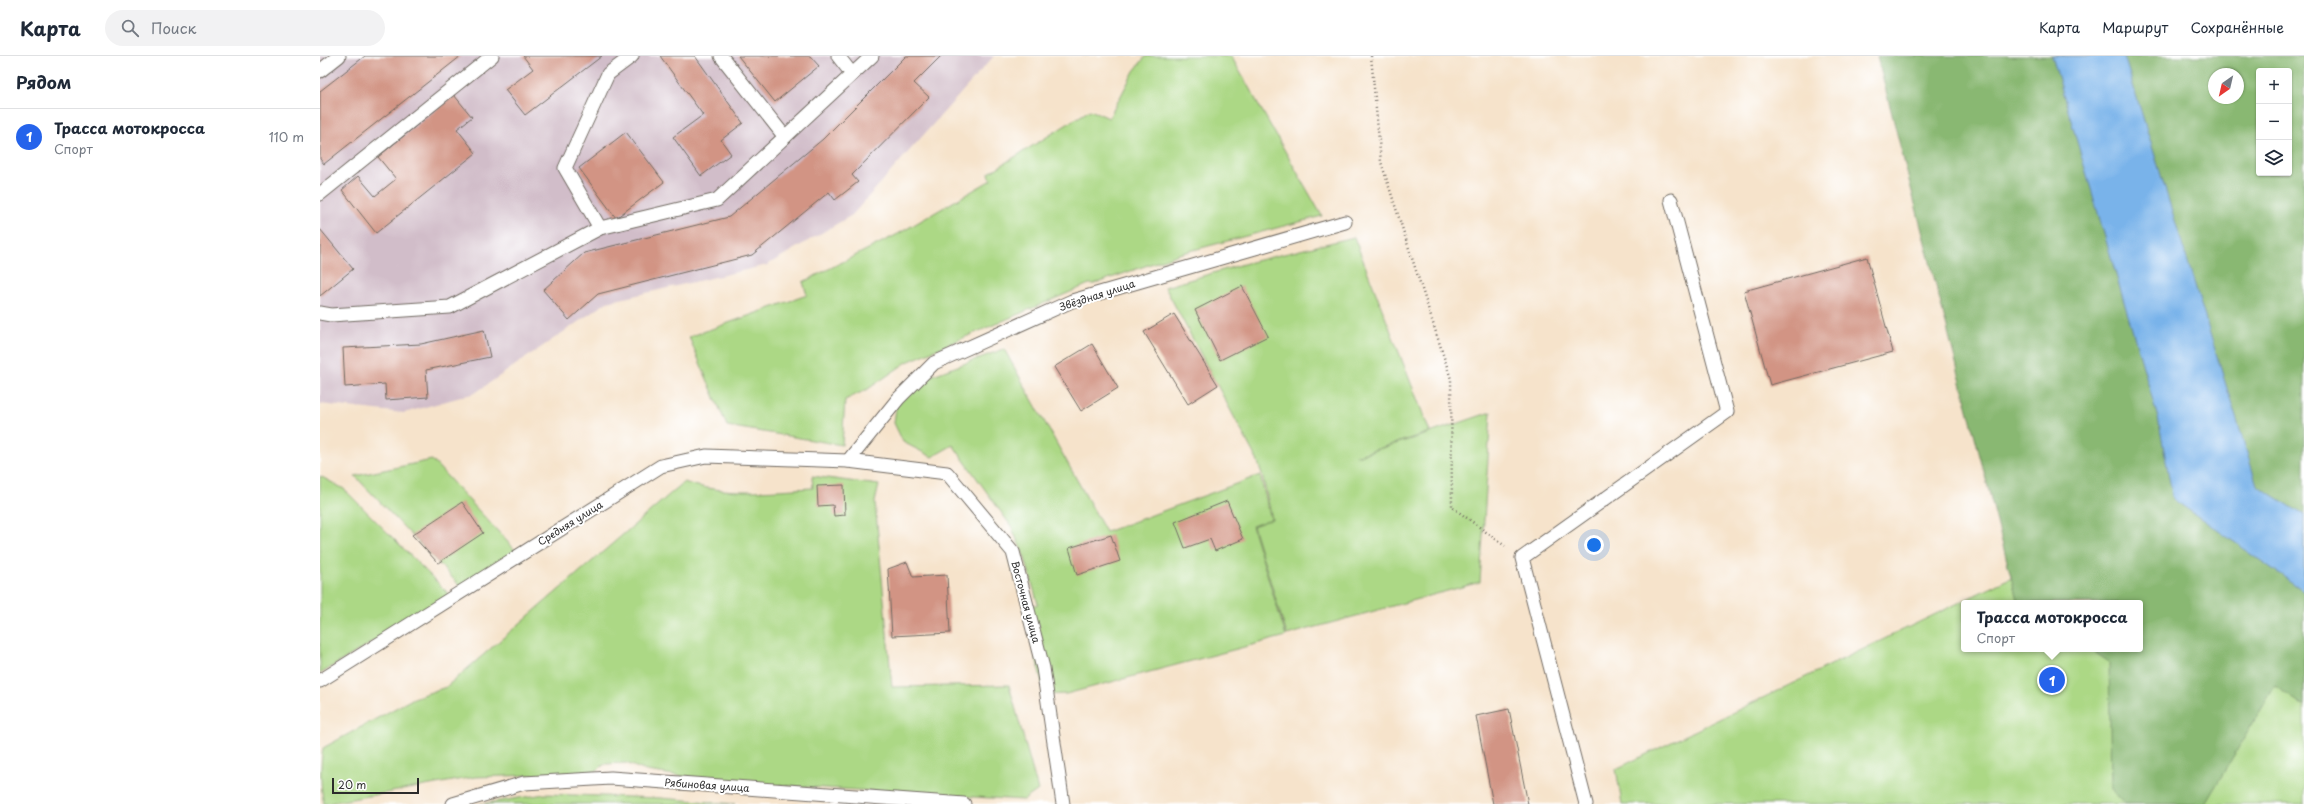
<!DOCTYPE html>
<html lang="ru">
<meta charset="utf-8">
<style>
:root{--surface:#fff;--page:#f2f2f3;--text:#1f2937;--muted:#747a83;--line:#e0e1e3;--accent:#2563eb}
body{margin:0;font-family:"Playpen Sans",sans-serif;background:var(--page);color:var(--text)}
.controls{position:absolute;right:12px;top:12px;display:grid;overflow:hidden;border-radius:4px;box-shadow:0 1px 3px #0004}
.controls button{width:36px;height:36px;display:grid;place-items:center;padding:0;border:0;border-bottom:1px solid var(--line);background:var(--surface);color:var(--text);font:20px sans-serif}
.compass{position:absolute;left:1888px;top:12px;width:36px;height:36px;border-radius:50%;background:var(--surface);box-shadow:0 1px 3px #0004;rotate:214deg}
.scale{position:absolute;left:12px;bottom:10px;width:87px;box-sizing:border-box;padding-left:4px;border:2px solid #2b2b2b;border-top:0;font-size:11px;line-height:14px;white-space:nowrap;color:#2b2b2b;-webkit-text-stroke:3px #fff;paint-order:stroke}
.you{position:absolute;left:1274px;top:489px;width:14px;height:14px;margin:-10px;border:3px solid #fff;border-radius:50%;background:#1a73e8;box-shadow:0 0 0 6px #1a73e833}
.badge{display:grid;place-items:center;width:26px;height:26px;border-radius:50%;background:var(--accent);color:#fff;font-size:13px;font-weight:700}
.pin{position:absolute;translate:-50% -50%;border:2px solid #fff;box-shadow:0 1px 4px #0006}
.popup{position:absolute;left:1641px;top:544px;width:182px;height:52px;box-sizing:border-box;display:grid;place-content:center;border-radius:4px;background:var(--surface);filter:drop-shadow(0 1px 3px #0005);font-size:13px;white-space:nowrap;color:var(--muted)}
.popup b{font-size:15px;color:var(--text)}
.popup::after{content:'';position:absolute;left:50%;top:100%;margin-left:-8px;border:8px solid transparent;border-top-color:var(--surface)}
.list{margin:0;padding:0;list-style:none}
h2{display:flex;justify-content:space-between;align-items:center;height:52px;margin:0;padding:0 16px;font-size:17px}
h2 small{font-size:13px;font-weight:400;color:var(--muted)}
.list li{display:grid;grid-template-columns:26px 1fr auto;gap:12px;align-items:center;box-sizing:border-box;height:56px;padding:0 16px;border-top:1px solid var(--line)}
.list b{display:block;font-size:15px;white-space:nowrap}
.list p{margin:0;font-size:13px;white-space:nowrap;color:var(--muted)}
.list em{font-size:13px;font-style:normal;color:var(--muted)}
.icon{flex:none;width:22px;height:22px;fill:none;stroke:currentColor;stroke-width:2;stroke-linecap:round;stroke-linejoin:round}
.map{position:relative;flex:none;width:1984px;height:748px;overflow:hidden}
header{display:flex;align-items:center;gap:24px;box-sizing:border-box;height:56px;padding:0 20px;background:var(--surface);border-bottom:1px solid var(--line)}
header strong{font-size:19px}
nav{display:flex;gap:22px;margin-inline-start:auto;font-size:14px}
.search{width:280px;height:36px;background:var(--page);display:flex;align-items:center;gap:10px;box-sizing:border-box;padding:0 14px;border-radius:22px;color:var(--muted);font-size:15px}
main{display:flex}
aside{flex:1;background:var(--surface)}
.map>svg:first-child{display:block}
.industrial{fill:#d1bdc9}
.green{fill:#acd885;stroke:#6c8258;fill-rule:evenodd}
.forest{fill:#89b872;stroke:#5a724e;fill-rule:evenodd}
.water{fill:#79b3ea;stroke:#526f8a}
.building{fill:#d29484}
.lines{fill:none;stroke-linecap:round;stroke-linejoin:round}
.service-casing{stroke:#726b63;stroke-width:15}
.path{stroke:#726b63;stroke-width:2.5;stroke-dasharray:1 3;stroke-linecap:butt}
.service{stroke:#fff;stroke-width:13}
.labels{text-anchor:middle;stroke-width:4;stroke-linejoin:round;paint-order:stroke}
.street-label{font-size:10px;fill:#2b2b2b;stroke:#fff}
</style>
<header>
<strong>Карта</strong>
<div class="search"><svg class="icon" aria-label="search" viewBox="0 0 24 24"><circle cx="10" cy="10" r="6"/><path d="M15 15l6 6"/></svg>Поиск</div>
<nav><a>Карта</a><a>Маршрут</a><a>Сохранённые</a></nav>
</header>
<main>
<aside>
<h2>Рядом<small></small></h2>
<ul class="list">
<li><span class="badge">1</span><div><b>Трасса мотокросса</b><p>Спорт</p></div><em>110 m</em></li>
</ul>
</aside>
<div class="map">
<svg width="1984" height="748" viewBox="0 0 1984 748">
<rect width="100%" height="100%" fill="#fff"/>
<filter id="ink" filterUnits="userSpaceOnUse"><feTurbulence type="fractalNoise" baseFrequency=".025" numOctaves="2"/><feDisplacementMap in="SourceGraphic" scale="8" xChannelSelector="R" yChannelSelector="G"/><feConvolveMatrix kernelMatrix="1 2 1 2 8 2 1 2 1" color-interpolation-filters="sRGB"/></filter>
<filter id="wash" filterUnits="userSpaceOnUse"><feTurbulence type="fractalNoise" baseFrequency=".012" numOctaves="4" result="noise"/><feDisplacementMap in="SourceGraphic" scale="16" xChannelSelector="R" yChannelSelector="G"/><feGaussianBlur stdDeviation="0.9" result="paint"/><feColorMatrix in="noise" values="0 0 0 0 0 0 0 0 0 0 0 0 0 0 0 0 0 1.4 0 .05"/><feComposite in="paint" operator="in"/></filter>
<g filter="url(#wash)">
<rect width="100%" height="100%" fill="#f6e3cb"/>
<path class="industrial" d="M 0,0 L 674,0 L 532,159 L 447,209 L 287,246 L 155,337 L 84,357 L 0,348 Z"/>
<g class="green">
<path d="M 826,0 L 911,0 L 1002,160 L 862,197 L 774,228 L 769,228 L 587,306 L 548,333 L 525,344 L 522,389 L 407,370 L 369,281 L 487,239 L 483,226 L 578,178 L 671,124 L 669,117 L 770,54 L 789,62 L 814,15 Z"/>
<path d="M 1034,181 L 1110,376 L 1036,400 L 1104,379 L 1171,356 L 1160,526 L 967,579 L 933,470 L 952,463 L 942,418 L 937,404 L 845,231 L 927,207 Z"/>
<path d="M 684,293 L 786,476 L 940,419 L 951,463 L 932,470 L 966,580 L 746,638 L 725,639 L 704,552 L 718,548 L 705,502 L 691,470 L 633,389 L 612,401 L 583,386 L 574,367 L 577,344 L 605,322 Z"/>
<path d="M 112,404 L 196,495 L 142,532 L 35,420 Z"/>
<path d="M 0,420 L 24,433 L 130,539 L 0,618 Z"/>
<path d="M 492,420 L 559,429 L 555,446 L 572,631 L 689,629 L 718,734 L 704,744 L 404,726 L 326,715 L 306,707 L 285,708 L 273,717 L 155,721 L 4,748 C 0,729 0,711 3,692 L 94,642 L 126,631 L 364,426 C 403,440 451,434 493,432 Z"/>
<path d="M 1853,443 L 1984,535 L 1984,748 L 1302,748 L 1296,713 ZM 1644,547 L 1820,547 L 1820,593 L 1644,593 Z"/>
<path d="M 225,738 L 340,742 L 415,748 L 160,748 Z"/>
</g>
<path class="forest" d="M 1557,0 L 1984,0 L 1984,650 L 1955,630 L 1885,748 L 1805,748 L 1791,733 L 1789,606 L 1770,593 L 1820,593 L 1820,547 L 1702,547 L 1697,544 ZM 1939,15 L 1969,15 L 1969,117 L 1939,117 ZM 1894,18 L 1918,18 L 1918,42 L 1894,42 Z"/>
<path class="water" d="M 1732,0 L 1804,0 L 1937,429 L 1984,459 L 1984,535 L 1853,443 L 1838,362 Z"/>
<g id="blocks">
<g class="building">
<path d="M 45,0 L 141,0 L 4,108 L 0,103 L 0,35 Z"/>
<path d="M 203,0 L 282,0 L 205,59 L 185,34 L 213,13 Z"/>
<path d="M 340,0 L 375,0 L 423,67 L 401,84 L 411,98 L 381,120 L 353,81 L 383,59 Z"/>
<path d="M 418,0 L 490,0 L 499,10 L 455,46 Z"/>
<path d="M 586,0 L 621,0 L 594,27 L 609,41 L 532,119 L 538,126 L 515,144 L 509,136 L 432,199 L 278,238 L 249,264 L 223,234 L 264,197 L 409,161 L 503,83 Z"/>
<path d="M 134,39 L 152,61 L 137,73 L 156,97 L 56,177 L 22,134 L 38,120 L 55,140 L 76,123 L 58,101 Z"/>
<path d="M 306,76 L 344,126 L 296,162 L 259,112 Z"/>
<path d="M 0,173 L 33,213 L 0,240 Z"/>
<path d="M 1547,201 L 1573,296 L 1450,329 L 1424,235 Z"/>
<path d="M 922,230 L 948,280 L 900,304 L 875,254 Z"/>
<path d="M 854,258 L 898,329 L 868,348 L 824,276 Z"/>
<path d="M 164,274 L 170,301 L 106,314 L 108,341 L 66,344 L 65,328 L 25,331 L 23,292 L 101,288 Z"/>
<path d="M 772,288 L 798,332 L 761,355 L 734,311 Z"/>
<path d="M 524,429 L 525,459 L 514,460 L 513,449 L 498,450 L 497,430 Z"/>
<path d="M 907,445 L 923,483 L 895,495 L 890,483 L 865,492 L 855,466 Z"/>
<path d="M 142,446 L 163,477 L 118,507 L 92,479 Z"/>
<path d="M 791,479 L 800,505 L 757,519 L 749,492 Z"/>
<path d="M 587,506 L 593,521 L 627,519 L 630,577 L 572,580 L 568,513 Z"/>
<path d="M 1189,653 L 1208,748 L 1173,748 L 1156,660 Z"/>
</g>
</g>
</g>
<g filter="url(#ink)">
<use href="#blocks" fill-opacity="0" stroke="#726b63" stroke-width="1"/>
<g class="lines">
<g class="service-casing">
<g id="service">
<path d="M 401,0 L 465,81"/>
<path d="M 518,0 L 532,18"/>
<path d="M 0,15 L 19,0"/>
<path d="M 0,138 L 172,0"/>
<path d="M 280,172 L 245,112 L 288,18 L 312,0"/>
<path d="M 0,257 L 11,259 L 130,251 L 280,172 L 397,144 L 552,0"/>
<path d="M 528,405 L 578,343 L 614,307 L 752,245 L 1025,166"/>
<path d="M 0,625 L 341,410 L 386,400 L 528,405 L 627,417 L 693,496 L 723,612 L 743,748"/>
<path d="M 133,748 L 204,727 L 291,722 L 644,748"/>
<path d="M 1266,748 L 1202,502 L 1407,356 L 1351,144"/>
</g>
</g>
<path class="path" d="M 1051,0 L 1061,106 L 1131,323 L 1132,451 L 1185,490"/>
<use href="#service" class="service"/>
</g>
</g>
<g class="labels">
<g class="street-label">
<text transform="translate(777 239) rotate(-18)" y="4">Звёздная улица</text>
<text transform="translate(250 467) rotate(-32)" y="4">Средняя улица</text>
<text transform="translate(706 546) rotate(75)" y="4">Восточная улица</text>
<text transform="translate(387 729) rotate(4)" y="4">Рябиновая улица</text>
</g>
</g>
</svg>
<div class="controls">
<button>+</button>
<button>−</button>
<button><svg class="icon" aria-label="layers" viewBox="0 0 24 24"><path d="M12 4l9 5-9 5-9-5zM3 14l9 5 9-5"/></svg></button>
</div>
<svg class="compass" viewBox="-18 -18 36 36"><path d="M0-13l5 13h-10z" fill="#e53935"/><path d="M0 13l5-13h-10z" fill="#747a83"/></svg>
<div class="scale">20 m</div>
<div class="you"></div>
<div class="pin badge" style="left:1732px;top:624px">1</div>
<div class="popup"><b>Трасса мотокросса</b>Спорт</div>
</div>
</main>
